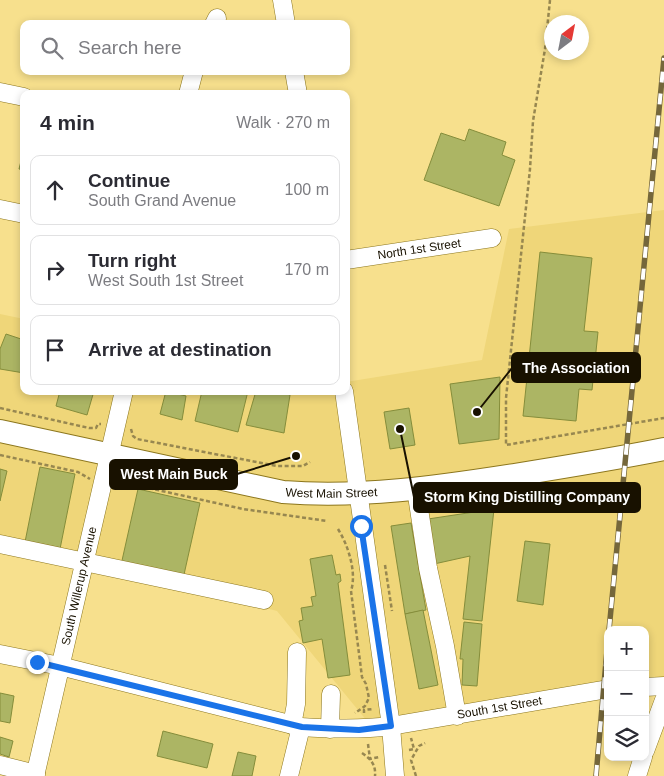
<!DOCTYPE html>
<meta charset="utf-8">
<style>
:root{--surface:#fff;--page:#f7f7f7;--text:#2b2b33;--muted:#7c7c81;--line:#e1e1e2}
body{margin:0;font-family:Helvetica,sans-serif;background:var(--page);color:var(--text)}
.controls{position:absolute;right:15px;bottom:15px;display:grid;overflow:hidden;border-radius:10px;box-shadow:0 2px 8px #0003}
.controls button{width:45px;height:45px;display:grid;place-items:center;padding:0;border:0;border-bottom:1px solid var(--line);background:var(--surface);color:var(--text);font:25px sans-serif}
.compass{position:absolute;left:544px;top:15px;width:45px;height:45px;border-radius:50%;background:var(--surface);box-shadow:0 2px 8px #0003;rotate:32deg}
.stop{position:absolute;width:15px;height:15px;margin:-11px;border:4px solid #1a73e8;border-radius:50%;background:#fff}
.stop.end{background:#1a73e8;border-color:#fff;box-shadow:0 1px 5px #0008}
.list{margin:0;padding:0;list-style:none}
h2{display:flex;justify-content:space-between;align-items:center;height:65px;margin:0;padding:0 20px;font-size:21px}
h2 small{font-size:16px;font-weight:400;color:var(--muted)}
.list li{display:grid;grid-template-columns:32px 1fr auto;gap:15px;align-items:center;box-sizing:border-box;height:70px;margin:0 10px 10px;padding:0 10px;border:1px solid var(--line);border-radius:10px}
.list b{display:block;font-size:19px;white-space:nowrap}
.list p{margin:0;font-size:16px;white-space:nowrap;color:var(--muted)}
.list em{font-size:16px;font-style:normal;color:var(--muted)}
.icon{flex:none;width:28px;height:28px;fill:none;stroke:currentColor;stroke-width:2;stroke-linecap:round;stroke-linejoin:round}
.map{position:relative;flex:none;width:664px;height:776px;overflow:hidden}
.search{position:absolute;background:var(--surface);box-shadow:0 2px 8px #0003;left:20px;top:20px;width:330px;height:55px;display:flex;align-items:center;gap:12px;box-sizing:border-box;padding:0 18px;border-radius:10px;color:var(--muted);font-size:19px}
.panel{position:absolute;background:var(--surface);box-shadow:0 2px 8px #0003;left:20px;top:90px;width:330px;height:305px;border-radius:10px}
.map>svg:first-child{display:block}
.built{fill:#efd679}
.building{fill:#acb564;stroke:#858d3b}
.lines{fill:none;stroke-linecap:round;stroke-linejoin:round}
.minor-casing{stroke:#8c761d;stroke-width:19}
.major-casing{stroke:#8c761d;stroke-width:24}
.path{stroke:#978750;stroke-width:2.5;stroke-dasharray:4 2.5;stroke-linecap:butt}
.minor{stroke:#fff;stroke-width:18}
.major{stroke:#fff;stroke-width:22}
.rail-casing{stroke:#75673b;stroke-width:5.5}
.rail{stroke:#fff;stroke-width:4;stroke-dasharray:11;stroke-linecap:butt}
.route{stroke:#1a73e8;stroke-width:6}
.labels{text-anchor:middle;stroke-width:5;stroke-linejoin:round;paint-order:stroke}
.street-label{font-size:12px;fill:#181100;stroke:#fff}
.leader{fill:none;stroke:#181100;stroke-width:2}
.callout-dot{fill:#181100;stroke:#fff;stroke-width:2}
.callout{fill:#181100;stroke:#181100;stroke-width:2}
.callout-label{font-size:14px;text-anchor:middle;font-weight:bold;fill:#fff}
</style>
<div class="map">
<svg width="664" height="776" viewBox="0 0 664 776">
<rect width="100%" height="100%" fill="#f7e08d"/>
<path class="built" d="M 664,210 L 664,686 L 645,689 L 645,630 L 608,630 L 608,693 L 367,721 L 277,611 L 0,540 L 0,314 L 24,319 L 24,391 L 346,391 L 346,382 L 482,360 L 509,229 Z"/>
<g class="building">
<path d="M 469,129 L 506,142 L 502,155 L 515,160 L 499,206 L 424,180 L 441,133 L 465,141 Z"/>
<path d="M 23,153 L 24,153 L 24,170 L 19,169 Z"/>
<path d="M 540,252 L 592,258 L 584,331 L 598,332 L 592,390 L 579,389 L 576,421 L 523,416 Z"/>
<path d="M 6,334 L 24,340 L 24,373 L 0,369 L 0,349 Z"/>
<path d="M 500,377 L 499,439 L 459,444 L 450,384 Z"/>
<path d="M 60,391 L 94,391 L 87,415 L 56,406 Z"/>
<path d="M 166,391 L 186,396 L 182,420 L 160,414 Z"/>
<path d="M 202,391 L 248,391 L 238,432 L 195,421 Z"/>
<path d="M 256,391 L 275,391 L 290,395 L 284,433 L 246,425 Z"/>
<path d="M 409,408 L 415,445 L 390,449 L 384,412 Z"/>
<path d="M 40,467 L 75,474 L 60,549 L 25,542 Z"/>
<path d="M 0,469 L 7,471 L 0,501 Z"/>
<path d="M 138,489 L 200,503 L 183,579 L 121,565 Z"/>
<path d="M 494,509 L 482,621 L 463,619 L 470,556 L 434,564 L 428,519 Z"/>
<path d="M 411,523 L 426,610 L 405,614 L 391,526 Z"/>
<path d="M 525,541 L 550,544 L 543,605 L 517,601 Z"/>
<path d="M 332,555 L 336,575 L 340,574 L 341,581 L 338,583 L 350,675 L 328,678 L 322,639 L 303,643 L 299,621 L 303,620 L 301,608 L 313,606 L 311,597 L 316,596 L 310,559 Z"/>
<path d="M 423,610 L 438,685 L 419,689 L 405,614 Z"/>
<path d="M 464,622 L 482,624 L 477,686 L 462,685 L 463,659 L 460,659 Z"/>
<path d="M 0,693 L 14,696 L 10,723 L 0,721 Z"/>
<path d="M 163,731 L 213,744 L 207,768 L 157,756 Z"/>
<path d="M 0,737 L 13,741 L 9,757 L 0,754 Z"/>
<path d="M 238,752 L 256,756 L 252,776 L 232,776 Z"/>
</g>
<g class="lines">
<g class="minor-casing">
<g id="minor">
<path d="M 282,0 L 286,24"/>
<path d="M 214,24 L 217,18"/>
<path d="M 294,71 L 298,94"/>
<path d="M 0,92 L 24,97"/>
<path d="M 188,94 L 194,71"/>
<path d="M 0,209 L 24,214"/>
<path id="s1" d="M 346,260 L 492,238"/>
<path d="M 344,391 L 391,726 L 395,776"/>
<path d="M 416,489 L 428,568 L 445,646 L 457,716"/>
<path d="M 0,544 L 264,600"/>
<path id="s2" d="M 0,654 L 60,666 L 301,727 C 332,729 360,730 391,726 L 608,689"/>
<path d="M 645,687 L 664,686"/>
<path d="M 292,725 L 296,704 L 297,652"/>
<path d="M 330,729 L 331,694"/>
<path d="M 645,751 L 664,700"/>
<path d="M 0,765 L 36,774"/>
<path id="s3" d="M 35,776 L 124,391"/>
<path d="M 289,776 L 301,727"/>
<path d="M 637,776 L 643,757"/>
</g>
</g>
<g class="major-casing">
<g id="major">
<path id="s4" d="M 0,431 L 283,492 C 361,498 437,487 514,475 C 564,467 614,459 664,449"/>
</g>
</g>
<g class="path">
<path d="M 550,0 L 545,49 L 533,121 L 530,169 L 506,398 L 506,445 L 664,418"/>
<path d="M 0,408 L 89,428 L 96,428 L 98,424 L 101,424"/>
<path d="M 131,429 L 133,436 L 137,439 L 277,466 L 303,466 L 310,462"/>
<path d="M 0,455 L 78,472 L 90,479"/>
<path d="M 117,483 L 126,483 L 243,509 L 327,521"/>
<path d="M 338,529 C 348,545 357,572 351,591 L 362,677 L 366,684 L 369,698 L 365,706 L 355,713"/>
<path d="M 385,565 L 392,611"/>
<path d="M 364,713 L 364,710 L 373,709"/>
<path d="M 368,744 L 370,759 L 379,757"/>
<path d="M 409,750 L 414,749 L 411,738"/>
<path d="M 362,753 C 371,759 376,765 375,776"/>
<path d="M 416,776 L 411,760 L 419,746 L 425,743"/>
</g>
<use href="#minor" class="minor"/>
<use href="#major" class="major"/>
<g class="rail-casing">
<g id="rail">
<path d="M 609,630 L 664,58"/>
<path d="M 596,776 L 608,639"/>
</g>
</g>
<use href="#rail" class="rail"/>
</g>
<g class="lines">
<path class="route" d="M 37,662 L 302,727 L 359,730 L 391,726 L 361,526"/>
</g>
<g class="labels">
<g class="street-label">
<text dy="4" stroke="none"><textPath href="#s1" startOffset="74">North 1st Street</textPath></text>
<text dy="4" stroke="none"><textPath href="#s4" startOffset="338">West Main Street</textPath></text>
<text dy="4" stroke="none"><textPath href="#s3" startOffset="195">South Willerup Avenue</textPath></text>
<text dy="4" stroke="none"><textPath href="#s2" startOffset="510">South 1st Street</textPath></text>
</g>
</g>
<path class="leader" d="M477 412L512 368M296 456L237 474M400 429L414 497"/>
<g class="callout-dot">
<circle cx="477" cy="412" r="5"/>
<circle cx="296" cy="456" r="5"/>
<circle cx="400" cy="429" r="5"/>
</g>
<g class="callout">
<rect x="512" y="353" width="128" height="29" rx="5"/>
<rect x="110" y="460" width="127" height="29" rx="5"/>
<rect x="414" y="483" width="226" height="29" rx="5"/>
</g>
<g class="callout-label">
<text x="576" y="373">The Association</text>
<text x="174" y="479">West Main Buck</text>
<text x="527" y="502">Storm King Distilling Company</text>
</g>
</svg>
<div class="controls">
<button>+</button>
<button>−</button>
<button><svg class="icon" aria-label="layers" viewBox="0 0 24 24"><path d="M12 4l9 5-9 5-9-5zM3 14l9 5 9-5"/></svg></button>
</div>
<svg class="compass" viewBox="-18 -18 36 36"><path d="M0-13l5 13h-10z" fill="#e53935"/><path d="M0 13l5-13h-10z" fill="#7c7c81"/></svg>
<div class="stop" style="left:361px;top:526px"></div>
<div class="stop end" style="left:37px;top:662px"></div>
<div class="search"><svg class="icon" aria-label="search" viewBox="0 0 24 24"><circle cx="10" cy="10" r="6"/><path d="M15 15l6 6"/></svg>Search here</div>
<section class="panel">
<h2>4 min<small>Walk · 270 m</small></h2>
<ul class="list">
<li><svg class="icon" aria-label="ahead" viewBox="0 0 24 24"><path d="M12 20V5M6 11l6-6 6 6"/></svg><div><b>Continue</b><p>South Grand Avenue</p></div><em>100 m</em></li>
<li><svg class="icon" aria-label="right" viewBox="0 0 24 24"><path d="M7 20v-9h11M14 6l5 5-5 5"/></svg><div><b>Turn right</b><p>West South 1st Street</p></div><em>170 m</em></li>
<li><svg class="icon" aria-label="arrive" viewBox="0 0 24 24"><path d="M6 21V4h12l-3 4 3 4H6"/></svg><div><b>Arrive at destination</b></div></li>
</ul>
</section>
</div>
